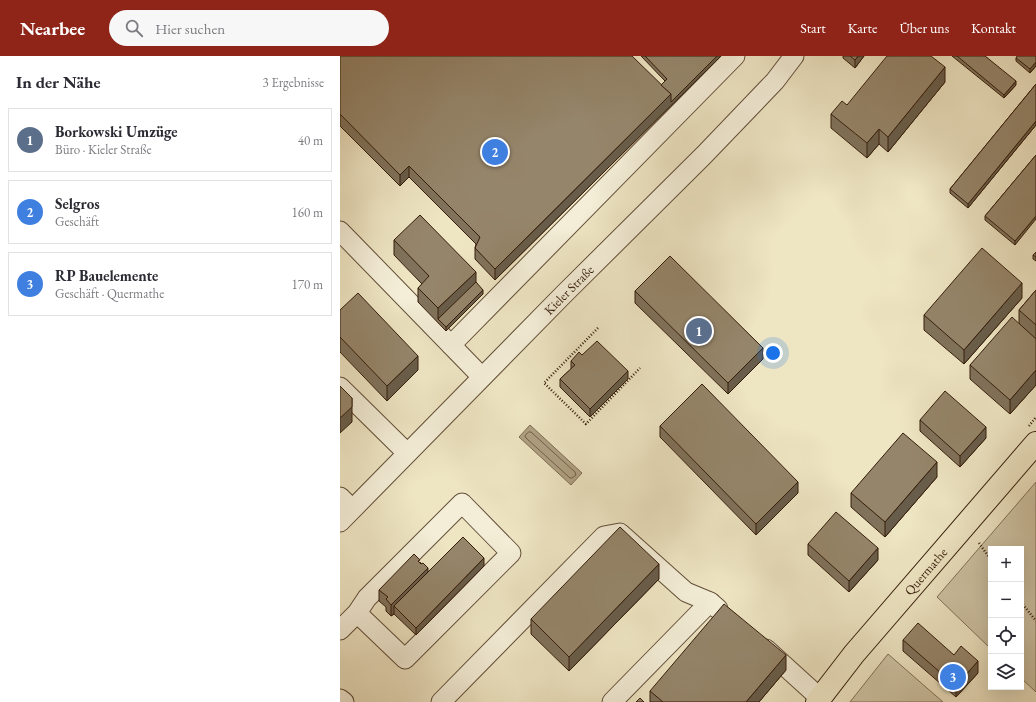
<!DOCTYPE html>
<html lang="de">
<meta charset="utf-8">
<style>
:root{--surface:#fff;--page:#f7f7f7;--text:#2b2b33;--muted:#7c7c81;--line:#e1e1e2;--accent:#8f2418}
body{margin:0;font-family:"EB Garamond",serif;background:var(--page);color:var(--text)}
.controls{position:absolute;right:12px;bottom:12px;display:grid;overflow:hidden;border-radius:0px;box-shadow:0 4px 16px #0002}
.controls button{width:36px;height:36px;display:grid;place-items:center;padding:0;border:0;border-bottom:1px solid var(--line);background:var(--surface);color:var(--text);font:20px sans-serif}
.you{position:absolute;left:433px;top:297px;width:14px;height:14px;margin:-10px;border:3px solid #fff;border-radius:50%;background:#1a73e8;box-shadow:0 0 0 6px #1a73e833}
.badge{display:grid;place-items:center;width:26px;height:26px;border-radius:50%;background:var(--accent);color:#fff;font-size:13px;font-weight:700}
.pin{position:absolute;translate:-50% -50%;border:2px solid #fff;box-shadow:0 1px 4px #0006}
.list{margin:0;padding:0;list-style:none}
h2{display:flex;justify-content:space-between;align-items:center;height:52px;margin:0;padding:0 16px;font-size:17px}
h2 small{font-size:13px;font-weight:400;color:var(--muted)}
.list li{display:grid;grid-template-columns:26px 1fr auto;gap:12px;align-items:center;box-sizing:border-box;height:64px;margin:0 8px 8px;padding:0 8px;border:1px solid var(--line);border-radius:0px}
.list b{display:block;font-size:15px;white-space:nowrap}
.list p{margin:0;font-size:13px;white-space:nowrap;color:var(--muted)}
.list em{font-size:13px;font-style:normal;color:var(--muted)}
.icon{flex:none;width:22px;height:22px;fill:none;stroke:currentColor;stroke-width:2;stroke-linecap:round;stroke-linejoin:round}
.map{position:relative;flex:none;width:696px;height:646px;overflow:hidden}
header{display:flex;align-items:center;gap:24px;box-sizing:border-box;height:56px;padding:0 20px;background:var(--accent);color:#fff}
header strong{font-size:19px}
nav{display:flex;gap:22px;margin-inline-start:auto;font-size:14px}
.search{width:280px;height:36px;background:var(--page);display:flex;align-items:center;gap:10px;box-sizing:border-box;padding:0 14px;border-radius:22px;color:var(--muted);font-size:15px}
main{display:flex}
aside{flex:1;background:var(--surface)}
.map>svg:first-child{display:block}
.green{fill:#cec3a4;stroke:#817057}
.water{fill:#afa184;stroke:#7e6c53}
.lines{fill:none;stroke-linecap:round;stroke-linejoin:round}
.shore{stroke:#725e47;stroke-width:1}
.minor-casing{stroke:#624e38;stroke-width:21}
.major-casing{stroke:#341c0a;stroke-width:24}
.path{stroke:#341c0a;stroke-width:2.5;stroke-dasharray:1 2;stroke-linecap:butt}
.minor{stroke:#f4eed8;stroke-width:19}
.major{stroke:#eee5c3;stroke-width:22}
.wall{fill:#80725b;stroke:#341c0a}
.shaded-wall{fill:#685d4a;stroke:#341c0a}
.building{fill:#95856a;stroke:#341c0a}
.labels{text-anchor:middle;stroke-width:3;stroke-linejoin:round;paint-order:stroke}
.street-label{font-size:13px;fill:#341c0a;stroke:#f4eed8}
</style>
<header>
<strong>Nearbee</strong>
<div class="search"><svg class="icon" aria-label="search" viewBox="0 0 24 24"><circle cx="10" cy="10" r="6"/><path d="M15 15l6 6"/></svg>Hier suchen</div>
<nav><a>Start</a><a>Karte</a><a>Über uns</a><a>Kontakt</a></nav>
</header>
<main>
<aside>
<h2>In der Nähe<small>3 Ergebnisse</small></h2>
<ul class="list">
<li><span class="badge" style="background:#5c6f8a">1</span><div><b>Borkowski Umzüge</b><p>Büro · Kieler Straße</p></div><em>40 m</em></li>
<li><span class="badge" style="background:#3f7fe0">2</span><div><b>Selgros</b><p>Geschäft</p></div><em>160 m</em></li>
<li><span class="badge" style="background:#3f7fe0">3</span><div><b>RP Bauelemente</b><p>Geschäft · Quermathe</p></div><em>170 m</em></li>
</ul>
</aside>
<div class="map">
<svg width="696" height="646" viewBox="0 0 696 646">
<rect width="100%" height="100%" fill="#eee5c3"/>
<filter id="stains"><feTurbulence type="fractalNoise" baseFrequency=".005" numOctaves="4"/><feColorMatrix values="0 0 0 0 .2 0 0 0 0 .09 0 0 0 0 .02 0 0 0 .5 -.17"/></filter>
<radialGradient id="worn" r=".72"><stop offset=".6" stop-color="#630" stop-opacity="0"/><stop offset="1" stop-color="#630" stop-opacity=".3"/></radialGradient>
<g class="green">
<path d="M 696,426 L 696,636 L 681,622 L 681,493 L 651,493 L 651,593 L 597,541 Z"/>
<path d="M 548,598 L 603,646 L 510,646 Z"/>
</g>
<path class="water" d="M 190,369 L 242,417 L 231,429 L 179,381 Z"/>
<g class="lines">
<path class="shore" d="M 189,376 L 191,376 L 235,416 L 236,419 L 232,422 L 230,422 L 186,382 L 185,380 Z"/>
<g class="minor-casing">
<g id="minor">
<path d="M 0,175 L 142,321"/>
<path d="M 111,289 L 395,0"/>
<path d="M 0,331 L 67,397"/>
<path d="M 0,441 L 12,453"/>
<path id="s1" d="M 0,466 L 224,238 L 364,99 L 435,25 L 454,0"/>
<path d="M 0,574 L 17,557 L 27,542 L 122,447 L 171,497 L 65,603 L 17,557"/>
<path d="M 426,593 L 480,642"/>
<path d="M 0,643 L 4,646"/>
<path d="M 101,646 L 264,480 L 280,477 L 346,536 L 370,546"/>
<path d="M 272,646 L 370,546 L 378,553"/>
</g>
</g>
<g class="major-casing">
<g id="major">
<path id="s2" d="M 477,646 L 514,598 L 696,387"/>
</g>
</g>
<g class="path">
<path d="M 258,272 L 204,327 L 246,368 L 300,312"/>
<path d="M 689,370 L 696,361"/>
<path d="M 639,487 L 651,504"/>
<path d="M 681,546 L 696,565"/>
</g>
<use href="#minor" class="minor"/>
<use href="#major" class="major"/>
</g>
<g class="wall">
<path d="M 0,0 L 321,29 L 325,25 L 301,0 L 381,0 L 155,224 L 135,203 L 135,192 L 136,188 L 69,121 L 60,130 L 0,70 Z"/>
<path d="M 503,0 L 524,0 L 515,12 L 503,2 Z"/>
<path d="M 612,0 L 645,0 L 676,29 L 664,42 Z"/>
<path d="M 696,0 L 696,10 L 690,17 L 676,5 L 676,2 Z"/>
<path d="M 605,26 L 548,96 L 539,88 L 527,102 L 491,72 L 491,58 L 507,49 Z"/>
<path d="M 696,28 L 696,69 L 628,152 L 610,137 L 610,133 Z"/>
<path d="M 696,99 L 675,189 L 645,164 L 645,160 Z"/>
<path d="M 54,184 L 136,226 L 143,238 L 106,275 L 78,246 L 78,232 L 82,228 L 54,199 Z"/>
<path d="M 696,196 L 696,205 L 693,203 L 693,199 Z"/>
<path d="M 696,234 L 696,329 L 670,358 L 630,323 L 630,309 L 679,268 L 679,254 Z"/>
<path d="M 295,235 L 423,303 L 388,338 L 295,247 Z"/>
<path d="M 682,242 L 624,308 L 584,274 L 584,259 Z"/>
<path d="M 0,254 L 78,314 L 47,345 L 0,296 Z"/>
<path d="M 231,305 L 288,323 L 250,361 L 220,331 L 220,323 L 231,313 Z"/>
<path d="M 580,364 L 646,382 L 620,411 L 580,375 Z"/>
<path d="M 320,370 L 458,437 L 416,479 L 320,381 Z"/>
<path d="M 597,421 L 545,481 L 511,451 L 511,437 Z"/>
<path d="M 468,488 L 538,504 L 509,536 L 468,499 Z"/>
<path d="M 80,506 L 88,516 L 144,510 L 76,579 L 54,558 L 51,560 L 46,555 L 46,551 L 39,545 L 39,534 Z"/>
<path d="M 319,523 L 229,615 L 191,578 L 191,563 Z"/>
<path d="M 563,584 L 614,599 L 638,617 L 616,641 L 563,595 Z"/>
<path d="M 446,614 L 419,646 L 310,646 L 310,635 Z"/>
</g>
<g class="shaded-wall">
<path d="M 377,0 L 381,0 L 155,224 L 155,213 L 331,38 Z"/>
<path d="M 518,0 L 524,0 L 515,12 L 515,4 Z"/>
<path d="M 696,6 L 696,10 L 690,17 L 690,13 Z"/>
<path d="M 605,11 L 605,26 L 548,96 L 548,81 Z"/>
<path d="M 676,25 L 676,29 L 664,42 L 664,39 Z"/>
<path d="M 696,65 L 696,69 L 628,152 L 628,148 Z"/>
<path d="M 539,73 L 539,88 L 527,102 L 527,87 Z"/>
<path d="M 69,110 L 69,121 L 60,130 L 60,119 Z"/>
<path d="M 696,160 L 696,163 L 675,189 L 675,185 Z"/>
<path d="M 136,216 L 136,230 L 98,263 L 98,252 Z"/>
<path d="M 682,227 L 682,242 L 624,308 L 624,294 Z"/>
<path d="M 143,234 L 143,238 L 106,275 L 106,271 Z"/>
<path d="M 423,292 L 423,303 L 388,338 L 388,327 Z"/>
<path d="M 78,300 L 78,314 L 47,345 L 47,330 Z"/>
<path d="M 696,314 L 696,329 L 670,358 L 670,344 Z"/>
<path d="M 288,315 L 288,323 L 250,361 L 250,353 Z"/>
<path d="M 12,342 L 12,366 L 0,377 L 0,362 Z"/>
<path d="M 646,371 L 646,382 L 620,411 L 620,400 Z"/>
<path d="M 597,406 L 597,421 L 545,481 L 545,466 Z"/>
<path d="M 458,426 L 458,437 L 416,479 L 416,468 Z"/>
<path d="M 538,492 L 538,504 L 509,536 L 509,525 Z"/>
<path d="M 144,502 L 144,510 L 76,579 L 76,572 Z"/>
<path d="M 319,508 L 319,523 L 229,615 L 229,601 Z"/>
<path d="M 88,512 L 88,524 L 54,550 L 54,558 L 51,560 L 51,549 Z"/>
<path d="M 446,599 L 446,614 L 419,646 L 406,646 Z"/>
<path d="M 638,605 L 638,617 L 616,641 L 616,630 Z"/>
</g>
<g class="building">
<path d="M 0,0 L 292,0 L 331,38 L 155,213 L 135,192 L 140,181 L 69,110 L 60,119 L 0,58 Z"/>
<path d="M 305,0 L 377,0 L 331,46 L 331,38 L 321,29 L 327,23 Z"/>
<path d="M 510,0 L 518,0 L 515,4 Z"/>
<path d="M 547,0 L 591,0 L 605,11 L 548,81 L 539,73 L 527,87 L 491,58 L 502,45 L 507,49 Z"/>
<path d="M 617,0 L 645,0 L 676,25 L 664,39 Z"/>
<path d="M 677,0 L 696,0 L 696,6 L 690,13 L 676,2 Z"/>
<path d="M 696,28 L 696,65 L 628,148 L 610,133 Z"/>
<path d="M 696,99 L 696,160 L 675,185 L 645,160 Z"/>
<path d="M 80,159 L 136,216 L 98,252 L 78,232 L 89,220 L 54,184 Z"/>
<path d="M 642,192 L 682,227 L 624,294 L 584,259 Z"/>
<path d="M 696,196 L 696,201 L 693,199 Z"/>
<path d="M 330,200 L 423,292 L 388,327 L 295,235 Z"/>
<path d="M 136,226 L 143,234 L 106,271 L 98,263 Z"/>
<path d="M 696,234 L 696,269 L 679,254 Z"/>
<path d="M 18,237 L 78,300 L 47,330 L 0,281 L 0,254 Z"/>
<path d="M 672,261 L 696,283 L 696,314 L 670,344 L 630,309 Z"/>
<path d="M 257,285 L 288,315 L 250,353 L 220,323 L 235,309 L 231,305 L 239,296 L 242,299 Z"/>
<path d="M 362,328 L 458,426 L 416,468 L 320,370 Z"/>
<path d="M 0,330 L 12,342 L 12,351 L 0,362 Z"/>
<path d="M 605,335 L 646,371 L 620,400 L 580,364 Z"/>
<path d="M 563,377 L 597,406 L 545,466 L 511,437 Z"/>
<path d="M 496,456 L 538,492 L 509,525 L 468,488 Z"/>
<path d="M 280,471 L 319,508 L 229,601 L 191,563 Z"/>
<path d="M 123,481 L 144,502 L 76,572 L 54,550 Z"/>
<path d="M 74,498 L 80,504 L 78,505 L 81,508 L 83,507 L 88,512 L 51,549 L 46,543 L 48,541 L 39,534 Z"/>
<path d="M 384,548 L 446,599 L 406,646 L 323,646 L 310,635 Z"/>
<path d="M 578,567 L 614,599 L 621,590 L 638,605 L 616,630 L 563,584 Z"/>
<path d="M 300,642 L 304,646 L 296,646 Z"/>
</g>
<g class="labels">
<g class="street-label">
<text dy="5" stroke="none"><textPath href="#s1" startOffset="326">Kieler Straße</textPath></text>
<text dy="5" stroke="none"><textPath href="#s2" startOffset="170">Quermathe</textPath></text>
</g>
</g>
<rect width="100%" height="100%" filter="url(#stains)"/>
<rect width="100%" height="100%" fill="url(#worn)"/>
</svg>
<div class="controls">
<button>+</button>
<button>−</button>
<button><svg class="icon" aria-label="locate" viewBox="0 0 24 24"><circle cx="12" cy="12" r="6"/><path d="M12 2v4M12 18v4M2 12h4M18 12h4"/></svg></button>
<button><svg class="icon" aria-label="layers" viewBox="0 0 24 24"><path d="M12 4l9 5-9 5-9-5zM3 14l9 5 9-5"/></svg></button>
</div>
<div class="you"></div>
<div class="pin badge" style="left:359px;top:275px;background:#5c6f8a">1</div>
<div class="pin badge" style="left:155px;top:96px;background:#3f7fe0">2</div>
<div class="pin badge" style="left:613px;top:621px;background:#3f7fe0">3</div>
</div>
</main>
